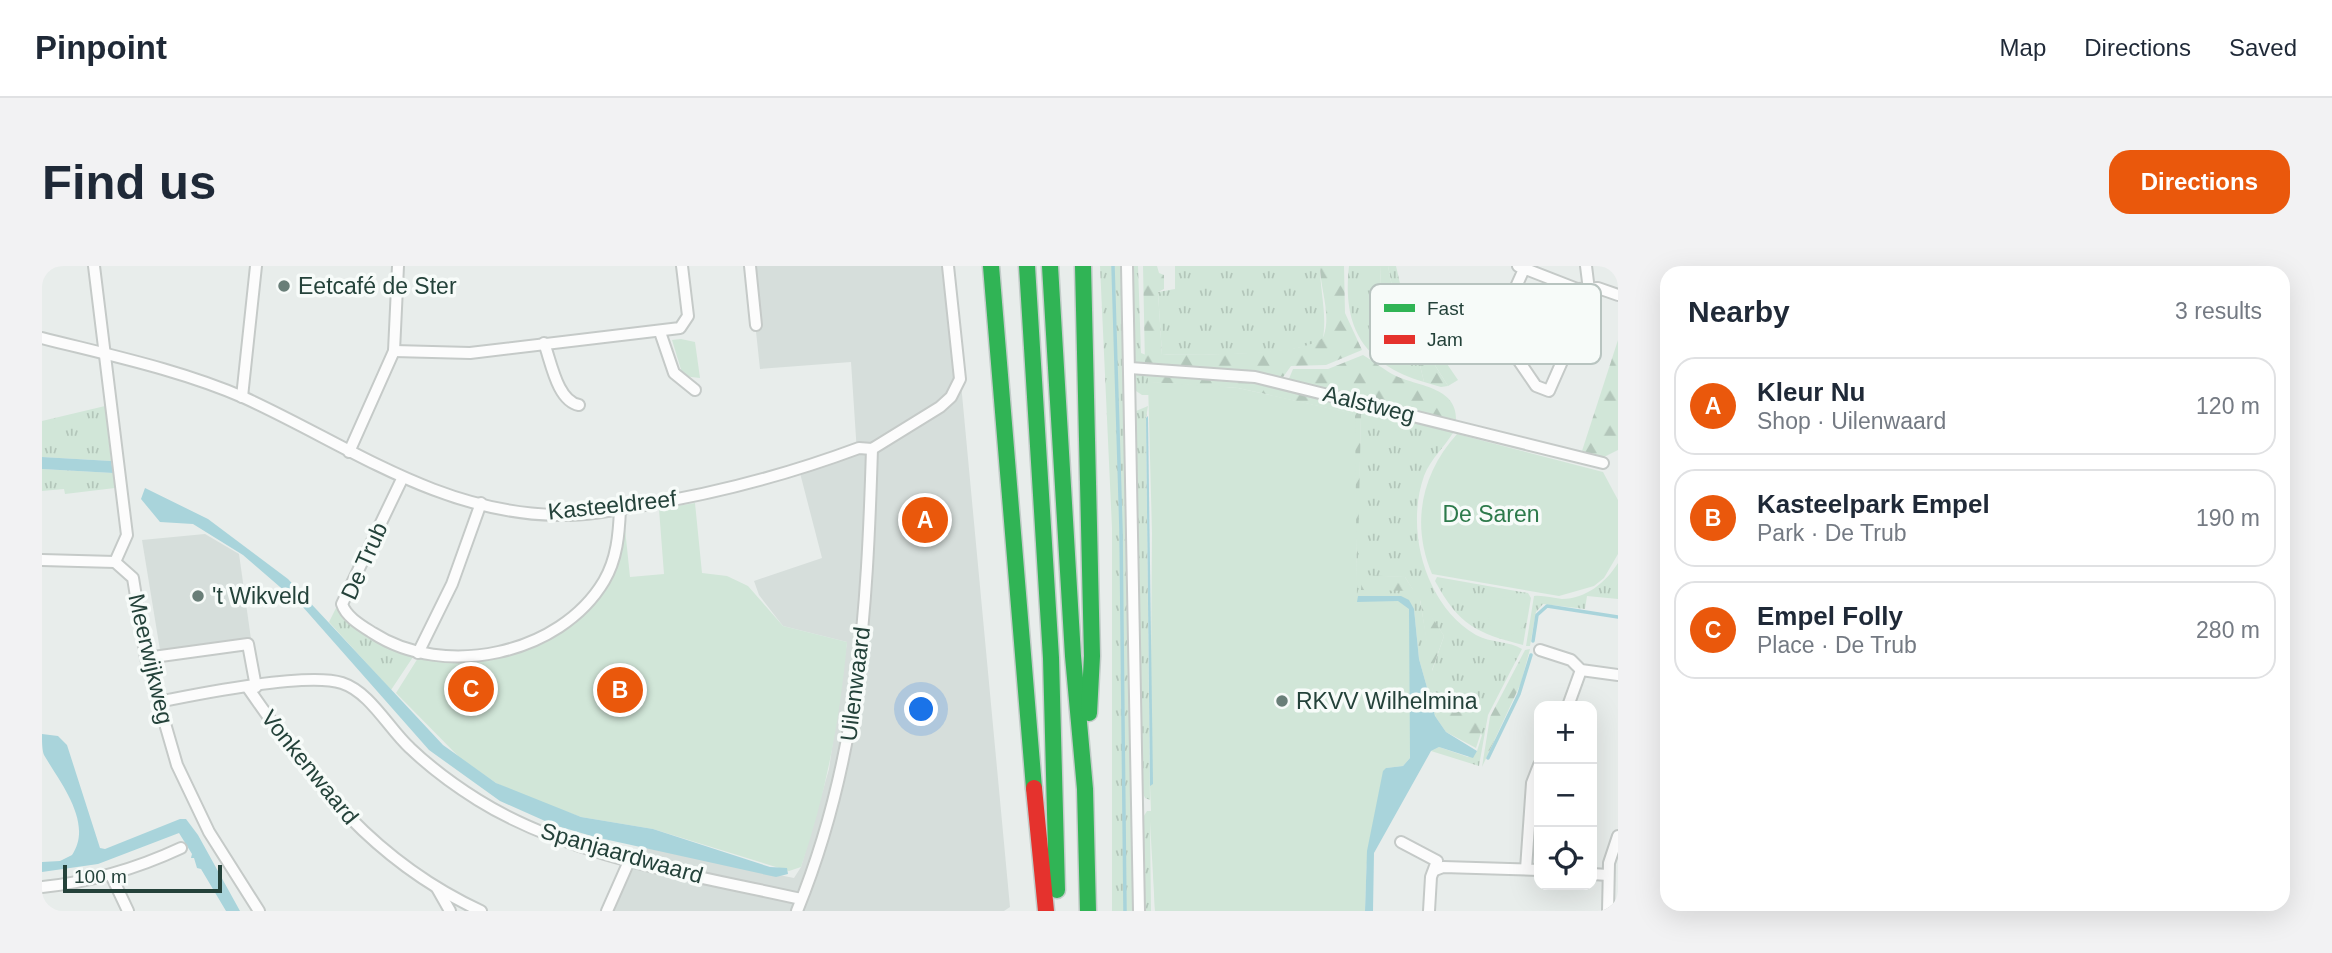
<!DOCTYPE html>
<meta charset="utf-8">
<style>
:root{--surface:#fff;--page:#f2f2f3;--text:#1f2937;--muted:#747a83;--line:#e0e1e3;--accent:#ea580c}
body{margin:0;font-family:Helvetica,sans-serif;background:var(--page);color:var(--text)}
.controls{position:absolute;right:21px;bottom:21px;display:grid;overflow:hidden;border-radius:14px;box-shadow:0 7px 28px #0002}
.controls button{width:63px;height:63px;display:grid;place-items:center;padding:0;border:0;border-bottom:2px solid var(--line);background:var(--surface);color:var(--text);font:35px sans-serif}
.scale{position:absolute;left:21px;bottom:18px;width:159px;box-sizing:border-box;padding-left:7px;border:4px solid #24423a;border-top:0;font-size:19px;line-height:24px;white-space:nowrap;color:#24423a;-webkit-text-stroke:5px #f7fbf9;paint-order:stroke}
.you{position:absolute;left:880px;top:444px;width:24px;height:24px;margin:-18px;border:5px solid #fff;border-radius:50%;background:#1a73e8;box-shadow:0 0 0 10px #1a73e833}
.badge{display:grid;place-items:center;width:46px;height:46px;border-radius:50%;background:var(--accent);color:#fff;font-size:23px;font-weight:700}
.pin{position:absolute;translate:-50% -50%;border:4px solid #fff;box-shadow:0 2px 7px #0006}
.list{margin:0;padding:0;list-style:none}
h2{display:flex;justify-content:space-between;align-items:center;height:91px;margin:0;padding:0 28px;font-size:30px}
h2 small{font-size:23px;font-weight:400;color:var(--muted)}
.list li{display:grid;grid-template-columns:46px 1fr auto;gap:21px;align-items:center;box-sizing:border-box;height:98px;margin:0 14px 14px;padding:0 14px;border:2px solid var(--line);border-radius:21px}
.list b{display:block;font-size:26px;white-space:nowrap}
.list p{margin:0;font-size:23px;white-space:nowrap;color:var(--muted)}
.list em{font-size:23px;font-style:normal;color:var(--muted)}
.icon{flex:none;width:38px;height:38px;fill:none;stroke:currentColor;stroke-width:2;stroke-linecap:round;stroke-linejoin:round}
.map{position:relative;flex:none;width:1576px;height:645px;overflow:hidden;border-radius:21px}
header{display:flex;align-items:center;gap:42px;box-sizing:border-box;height:98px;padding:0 35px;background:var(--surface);border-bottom:2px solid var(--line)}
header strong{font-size:33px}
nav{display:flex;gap:38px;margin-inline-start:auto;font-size:24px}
.intro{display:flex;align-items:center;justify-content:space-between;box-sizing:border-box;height:168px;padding:0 42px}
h1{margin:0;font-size:49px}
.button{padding:18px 32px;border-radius:21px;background:var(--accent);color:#fff;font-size:24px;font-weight:700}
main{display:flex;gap:42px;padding:0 42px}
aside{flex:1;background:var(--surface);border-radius:21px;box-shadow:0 7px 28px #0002}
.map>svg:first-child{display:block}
.built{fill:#d6dedb}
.grass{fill:url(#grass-tufts);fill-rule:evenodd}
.forest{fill:url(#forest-firs)}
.green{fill:#d1e6d8}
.water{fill:#a9d4db}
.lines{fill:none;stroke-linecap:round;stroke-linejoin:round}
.stream{stroke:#a9d4db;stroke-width:3.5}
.street-casing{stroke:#c5cac8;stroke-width:14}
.fast-casing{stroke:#c3ccc9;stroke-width:19}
.jam-casing{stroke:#c3ccc9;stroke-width:19}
.street{stroke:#fcfcfc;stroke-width:10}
.fast{stroke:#30b455;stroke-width:16}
.jam{stroke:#e5322d;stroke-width:16}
.poi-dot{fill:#697e78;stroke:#f7fbf9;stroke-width:2.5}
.labels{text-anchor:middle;stroke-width:7;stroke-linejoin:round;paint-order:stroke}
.poi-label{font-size:23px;fill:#24423a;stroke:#f7fbf9;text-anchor:start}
.street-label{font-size:23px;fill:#24423a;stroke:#f7fbf9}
.park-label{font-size:23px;fill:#2d7a4b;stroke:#f7fbf9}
.key{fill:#f7fbf9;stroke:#b8c4c0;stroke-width:2}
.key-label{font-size:19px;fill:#24423a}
</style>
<header>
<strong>Pinpoint</strong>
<nav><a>Map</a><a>Directions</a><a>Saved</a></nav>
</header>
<div class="intro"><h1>Find us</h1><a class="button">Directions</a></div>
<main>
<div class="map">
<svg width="1576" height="645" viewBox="0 0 1576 645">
<defs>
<pattern id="grass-tufts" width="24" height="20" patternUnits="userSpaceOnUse" patternTransform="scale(1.75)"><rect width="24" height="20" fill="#d1e6d8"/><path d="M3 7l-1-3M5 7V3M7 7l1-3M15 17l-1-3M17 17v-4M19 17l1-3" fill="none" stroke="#b3c6ba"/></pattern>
<pattern id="forest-firs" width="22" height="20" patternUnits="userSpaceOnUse" patternTransform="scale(1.75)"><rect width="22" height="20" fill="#d1e6d8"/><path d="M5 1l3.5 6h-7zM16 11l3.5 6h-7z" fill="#b3c6ba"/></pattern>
</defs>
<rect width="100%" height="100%" fill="#e8edeb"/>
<g class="built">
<path d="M 707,0 L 908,0 L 968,641 L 962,645 L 570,645 L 597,580 L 752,612 L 759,601 L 787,503 L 805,376 L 741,360 L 717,329 L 712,315 L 780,292 L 758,207 L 815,187 L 809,96 L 718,103 Z"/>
<path d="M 163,268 L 197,288 L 209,373 L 118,384 L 100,274 Z"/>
</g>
<g class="grass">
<path d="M 1058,0 L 1080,0 L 1093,645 L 1070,645 L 1070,262 Z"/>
<path d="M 1089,0 L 1096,0 L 1099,87 L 1104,89 L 1103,100 L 1096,99 L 1092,93 Z"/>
<path d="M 1133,0 L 1278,0 C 1278,25 1285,47 1281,72 C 1259,92 1153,88 1120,89 L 1116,26 L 1133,23 Z"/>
<path d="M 1307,0 L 1339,0 L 1337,45 L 1342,55 L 1370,83 L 1377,95 L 1382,116 C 1322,98 1300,62 1307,0 Z"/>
<path d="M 1346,0 L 1354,0 L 1362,35 L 1416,114 L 1406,120 L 1353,35 Z"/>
<path d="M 1105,105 L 1107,116 L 1177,120 L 1313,148 L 1314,320 L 1319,149 L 1323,140 L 1412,165 C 1403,181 1389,192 1382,210 C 1363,264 1383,339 1434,369 C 1448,377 1468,375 1480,383 L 1446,449 L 1437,500 L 1389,485 L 1397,481 L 1426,491 L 1435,485 L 1440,469 L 1404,434 L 1393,450 L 1377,393 L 1372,343 L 1322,612 L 1323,645 L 1252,348 L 1133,129 L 1100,129 L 1094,125 L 1093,109 ZM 1320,310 L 1363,311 L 1371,324 L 1320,324 ZM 1378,334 L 1402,370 L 1390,405 Z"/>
<path d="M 63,140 L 69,195 L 0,191 L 0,155 Z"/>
<path d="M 1106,140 L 1104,152 L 1108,534 L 1103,532 L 1100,525 L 1094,145 Z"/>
<path d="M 0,203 L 71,207 L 73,222 L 23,228 L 22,223 L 0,225 Z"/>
<path d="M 1576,297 L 1576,333 L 1545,330 L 1543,343 L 1501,338 L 1494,346 L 1488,380 L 1484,380 L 1492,330 C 1501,329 1510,332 1520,333 C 1544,333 1564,316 1576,297 Z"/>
<path d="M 1395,311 L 1486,327 L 1489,332 L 1481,379 C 1434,367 1417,359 1393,315 Z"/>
<path d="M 294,342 L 337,376 L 371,391 L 349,424 L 287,356 Z"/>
<path d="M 1105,545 L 1116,545 L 1113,645 L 1108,556 L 1109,645 L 1101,645 L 1100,553 Z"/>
</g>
<g class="forest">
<path d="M 1101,0 L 1115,0 L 1117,7 L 1122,9 L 1122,23 L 1116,26 L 1120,89 C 1145,88 1275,91 1282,69 C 1289,47 1278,22 1278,0 L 1302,0 L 1303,47 L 1320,84 L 1284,99 L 1249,100 L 1239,114 L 1178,103 L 1103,100 Z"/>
<path d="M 1339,0 L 1346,0 L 1353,36 L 1406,120 L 1399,121 L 1382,116 L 1377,95 L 1370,83 L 1342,55 L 1337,45 Z"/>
<path d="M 1576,74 L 1576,184 L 1558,193 L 1539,188 Z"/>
<path d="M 1321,89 C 1333,96 1342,104 1354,110 C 1378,121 1417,121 1414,157 L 1246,115 L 1251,103 L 1286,103 Z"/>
<path d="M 1105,105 L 1179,109 L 1323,140 L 1319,149 L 1315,331 L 1312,148 L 1196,122 L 1106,116 Z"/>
<path d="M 1320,309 L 1363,311 L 1372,325 L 1319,324 Z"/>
<path d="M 1378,332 L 1402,370 L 1389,407 Z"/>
<path d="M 1488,383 L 1479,417 L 1440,501 L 1448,451 L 1483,384 Z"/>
<path d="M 1404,434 L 1445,448 L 1434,482 L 1404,466 L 1393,450 Z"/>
</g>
<g class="green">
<path d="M 639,73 L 653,76 L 658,112 L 641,110 L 630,74 Z"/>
<path d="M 1106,116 L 1196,122 L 1313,148 L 1315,333 C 1327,340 1349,329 1362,337 C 1373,344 1368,470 1368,492 L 1361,500 L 1344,502 L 1325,585 L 1323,645 L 1113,645 L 1108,520 L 1110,267 Z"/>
<path d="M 1415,168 L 1561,206 L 1576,234 L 1576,288 L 1562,312 L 1552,320 L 1517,330 L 1390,308 C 1369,258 1379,208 1415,168 Z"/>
<path d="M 653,237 L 660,307 L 685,310 L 706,320 L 741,360 L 805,376 C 798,453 784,528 759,601 L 747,605 L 611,563 L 539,551 L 486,532 L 454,517 L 418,492 L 354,427 L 376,392 C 444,407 533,380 567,315 C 578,295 581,275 582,253 L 588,311 L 622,308 L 617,243 Z"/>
<circle cx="1465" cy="350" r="19"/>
</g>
<g class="water">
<path d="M 1106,150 L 1111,518 L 1108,520 L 1104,152 Z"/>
<path d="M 0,191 L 69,195 L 71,207 L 0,203 Z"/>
<path d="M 103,222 L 166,253 L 246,313 L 401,479 L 454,517 L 539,551 L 611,563 L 728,601 L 745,602 L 746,608 L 734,611 L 553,571 L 512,559 L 458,535 L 387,484 L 260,340 L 201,289 L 151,258 L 118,256 L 99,233 Z"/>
<path d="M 1316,330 L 1359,330 L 1367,334 L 1372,343 L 1377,393 L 1393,450 L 1404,466 L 1435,485 L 1431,492 L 1397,481 L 1389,485 L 1332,587 L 1331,645 L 1323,645 L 1325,585 L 1341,505 L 1344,502 L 1361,500 L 1368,492 L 1367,343 L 1356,335 L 1315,336 Z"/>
<path d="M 0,468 L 16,470 L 25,479 L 58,582 L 63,583 L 138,553 L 144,553 L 156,569 L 198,645 L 184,645 L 159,603 L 155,602 L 152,592 L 149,592 L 150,588 L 137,567 L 56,598 L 0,606 L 0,596 L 18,595 L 30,589 C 52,557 17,515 2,489 C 0,484 0,475 0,468 Z"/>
</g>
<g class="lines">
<g class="stream">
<path d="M 1071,0 L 1079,264 L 1083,645"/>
<path d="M 1491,375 L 1495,349 L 1505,340 L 1576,351"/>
<path d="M 1446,492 L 1477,428 L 1489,389"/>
</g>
<g class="street-casing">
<g id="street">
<path d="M 52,0 L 85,269 L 73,296 L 91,312 L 104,392 L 135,499 L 167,566 L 217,645"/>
<path d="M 708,0 L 714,59"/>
<path d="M 1085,0 L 1097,645"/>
<path d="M 1476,0 L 1535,23 L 1556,22 L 1576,29"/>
<path d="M 1482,3 L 1455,63 L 1494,120 L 1507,125 L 1548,32 L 1544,0"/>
<path d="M 618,66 L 632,107 L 653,124"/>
<path d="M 0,72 C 67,89 139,104 203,132 C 306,179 395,246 513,249 C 542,250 574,244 602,239 C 677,227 747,208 817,182 L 830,183 L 898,141 L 909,131 L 918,113 L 906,0"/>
<path d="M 502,77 C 509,95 515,135 537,139"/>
<path d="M 352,85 L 428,87 L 638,62 L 646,50 L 640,0"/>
<path d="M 1088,102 L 1213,111 L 1561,197"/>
<path d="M 200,131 L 214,0"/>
<path d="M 307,186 L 352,85 L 356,0"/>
<path d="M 360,213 L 300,338 C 304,351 320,360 331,367 C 402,413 518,389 562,315 C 575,293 577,268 578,243"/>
<path d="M 0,294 L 73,296"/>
<path d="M 1498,384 L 1529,394 L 1539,404 L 1576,409"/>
<path d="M 376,387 L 410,318 L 439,237"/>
<path d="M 104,392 L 206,378 L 214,421"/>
<path d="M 206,422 C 272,517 331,595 439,645"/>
<path d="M 116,436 C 155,428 266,406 300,417 C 328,426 347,463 368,482 C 389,502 412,519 436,534 C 529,592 653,609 759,633"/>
<path d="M 1526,440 L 1539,404"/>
<path d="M 1359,576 L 1395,595 L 1389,611 L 1387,645"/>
<path d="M 1484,603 L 1490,517 L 1497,499"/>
<path d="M 1393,604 L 1401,601 L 1497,604"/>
<path d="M 1550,608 L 1566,609"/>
<path d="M 69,609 L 86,645"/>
<path d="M 0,621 C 49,616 94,603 139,582"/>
<path d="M 395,622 L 408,645"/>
<path d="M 565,645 L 588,593"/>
<path d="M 755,645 C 817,493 825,346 830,183"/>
<path d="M 1566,645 L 1567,597 L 1576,570"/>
</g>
</g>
<g class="fast-casing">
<g id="fast">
<path d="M 949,0 L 992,522"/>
<path d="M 985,0 L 1009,392 L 1015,624"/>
<path d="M 1008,0 L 1031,390 L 1043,523 L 1046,645"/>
<path d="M 1041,0 L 1050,390 L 1047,447"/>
</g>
</g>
<g class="jam-casing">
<path id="jam" d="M 992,522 L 1004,645"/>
</g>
<use href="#street" class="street"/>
<use href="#fast" class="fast"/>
<use href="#jam" class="jam"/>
</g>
<g class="poi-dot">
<circle cx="242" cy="20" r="7"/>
<circle cx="156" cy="330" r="7"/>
<circle cx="1240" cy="435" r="7"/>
</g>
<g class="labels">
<g class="poi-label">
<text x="256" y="28">Eetcafé de Ster</text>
<text x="170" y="338">'t Wikveld</text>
<text x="1254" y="443">RKVV Wilhelmina</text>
</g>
<g class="street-label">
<text transform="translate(1327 138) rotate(14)" y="8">Aalstweg</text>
<text transform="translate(570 239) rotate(-6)" y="8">Kasteeldreef</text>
<text transform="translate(322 295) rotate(-66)" y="8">De Trub</text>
<text transform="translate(109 393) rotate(77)" y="8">Meerwijkweg</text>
<text transform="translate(813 418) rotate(-83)" y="8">Uilenwaard</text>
<text transform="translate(268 501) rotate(51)" y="8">Vonkenwaard</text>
<text transform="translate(580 587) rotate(16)" y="8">Spanjaardwaard</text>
</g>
<g class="park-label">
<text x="1449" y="256">De Saren</text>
</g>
</g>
<rect x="1328" y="18" width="231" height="80" rx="10" class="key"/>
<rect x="1342" y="38" width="31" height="8" fill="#30b455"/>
<rect x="1342" y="69" width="31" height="9" fill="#e5322d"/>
<g class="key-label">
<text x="1385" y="49">Fast</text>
<text x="1385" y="80">Jam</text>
</g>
</svg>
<div class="controls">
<button>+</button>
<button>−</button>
<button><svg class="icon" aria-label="locate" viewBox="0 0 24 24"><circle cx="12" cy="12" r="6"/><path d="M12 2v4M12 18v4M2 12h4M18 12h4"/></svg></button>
</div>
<div class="scale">100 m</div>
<div class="you"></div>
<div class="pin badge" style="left:883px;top:254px">A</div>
<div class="pin badge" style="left:578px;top:424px">B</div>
<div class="pin badge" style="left:429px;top:423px">C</div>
</div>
<aside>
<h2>Nearby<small>3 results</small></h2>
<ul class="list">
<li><span class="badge">A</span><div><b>Kleur Nu</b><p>Shop · Uilenwaard</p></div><em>120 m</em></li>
<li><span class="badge">B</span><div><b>Kasteelpark Empel</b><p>Park · De Trub</p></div><em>190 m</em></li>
<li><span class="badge">C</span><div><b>Empel Folly</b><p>Place · De Trub</p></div><em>280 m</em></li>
</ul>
</aside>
</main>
